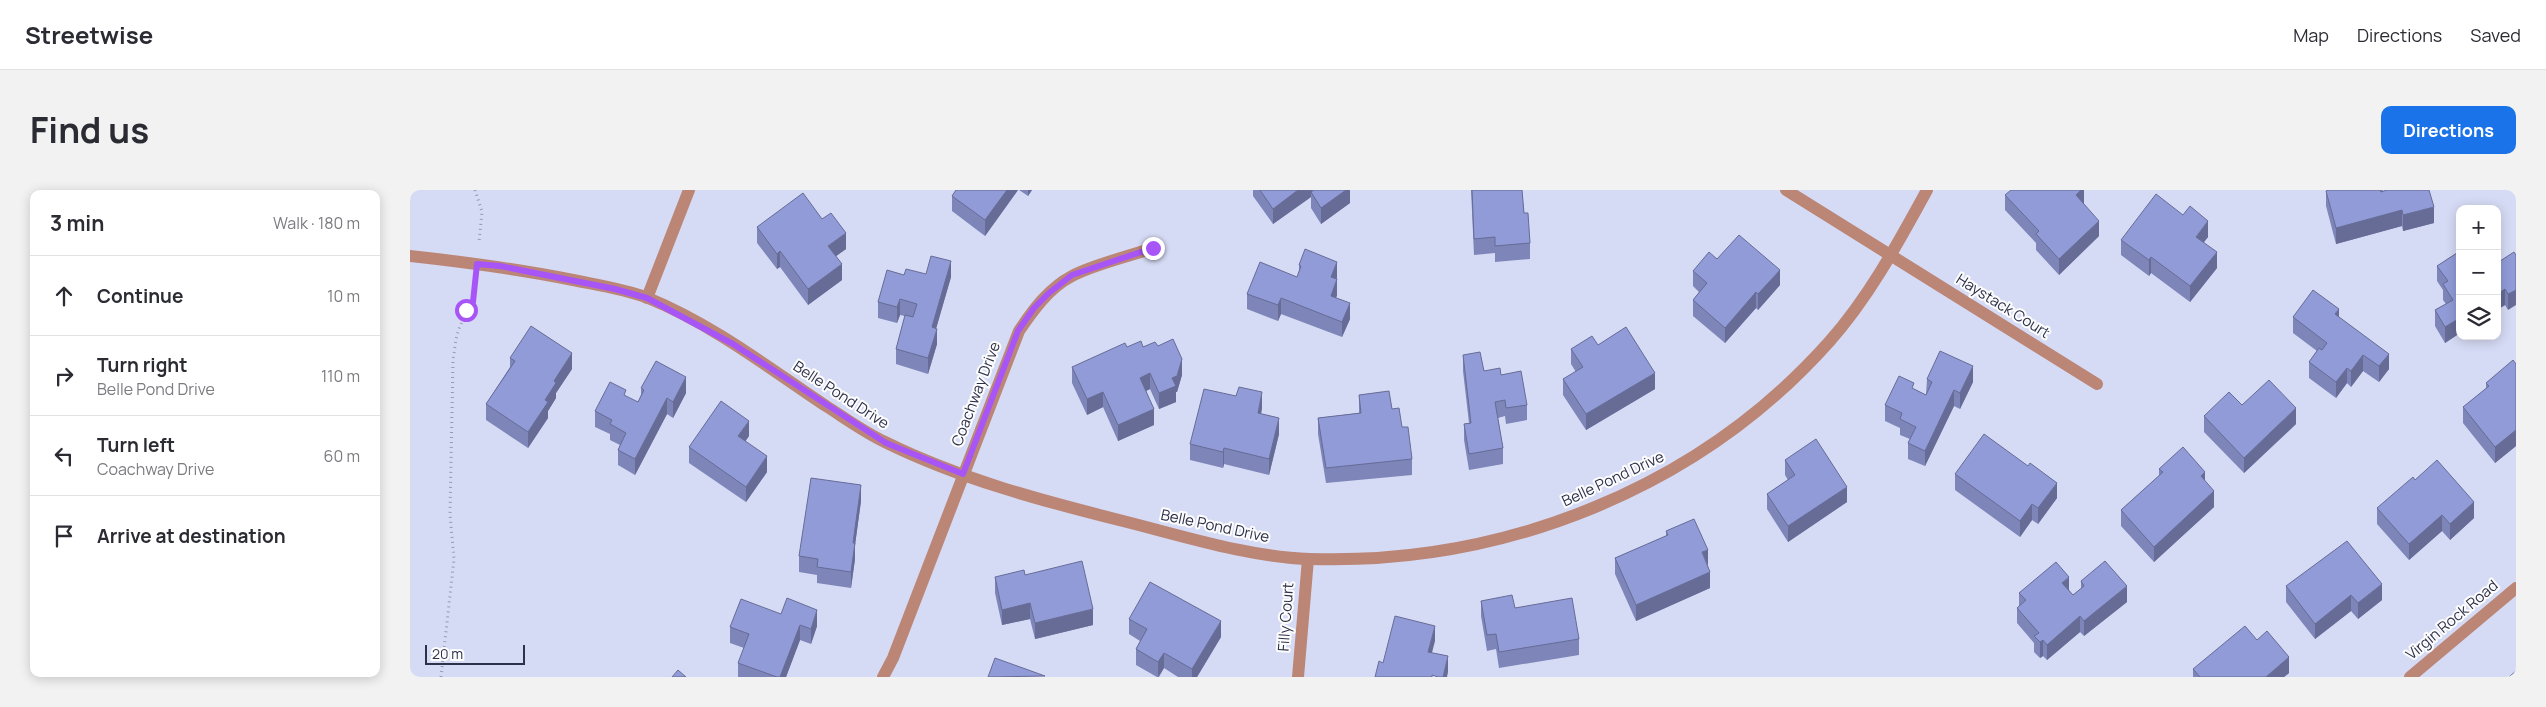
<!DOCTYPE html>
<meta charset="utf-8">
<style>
:root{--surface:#fff;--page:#f2f2f3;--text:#2b2b33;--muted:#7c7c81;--line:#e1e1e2;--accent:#1a73e8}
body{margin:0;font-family:Manrope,sans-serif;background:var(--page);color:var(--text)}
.controls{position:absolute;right:15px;top:15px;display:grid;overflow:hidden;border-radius:10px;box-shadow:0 2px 12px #0003}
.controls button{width:45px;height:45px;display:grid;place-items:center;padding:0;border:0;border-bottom:1px solid var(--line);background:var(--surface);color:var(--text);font:25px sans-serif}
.scale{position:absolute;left:15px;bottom:12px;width:100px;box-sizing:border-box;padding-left:5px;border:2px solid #2d314a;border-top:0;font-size:14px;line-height:18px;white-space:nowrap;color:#2d314a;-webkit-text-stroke:4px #fdfdfd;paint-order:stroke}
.stop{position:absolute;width:15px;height:15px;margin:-11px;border:4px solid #a855f7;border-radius:50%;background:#fff}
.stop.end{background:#a855f7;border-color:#fff;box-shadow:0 1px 5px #0008}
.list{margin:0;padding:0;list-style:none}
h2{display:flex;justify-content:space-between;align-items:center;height:65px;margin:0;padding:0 20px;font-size:21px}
h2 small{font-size:16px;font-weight:400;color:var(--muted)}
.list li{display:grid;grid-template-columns:32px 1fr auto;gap:15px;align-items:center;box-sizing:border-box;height:80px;padding:0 20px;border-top:1px solid var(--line)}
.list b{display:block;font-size:19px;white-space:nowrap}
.list p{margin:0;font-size:16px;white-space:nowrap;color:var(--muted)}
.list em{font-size:16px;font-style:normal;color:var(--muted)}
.icon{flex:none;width:28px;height:28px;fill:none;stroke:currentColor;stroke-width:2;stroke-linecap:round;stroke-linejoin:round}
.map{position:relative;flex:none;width:2106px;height:487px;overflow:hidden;border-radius:10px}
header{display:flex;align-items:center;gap:30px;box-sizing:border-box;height:70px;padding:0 25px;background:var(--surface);border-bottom:1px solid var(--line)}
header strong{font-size:24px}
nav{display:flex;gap:28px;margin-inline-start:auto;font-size:18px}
.intro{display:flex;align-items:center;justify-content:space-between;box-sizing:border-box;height:120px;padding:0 30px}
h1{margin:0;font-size:35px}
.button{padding:12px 22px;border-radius:10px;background:var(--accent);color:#fff;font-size:18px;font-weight:700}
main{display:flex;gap:30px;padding:0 30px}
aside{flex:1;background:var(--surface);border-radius:10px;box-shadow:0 2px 12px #0003}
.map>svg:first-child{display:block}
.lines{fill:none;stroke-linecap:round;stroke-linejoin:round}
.path{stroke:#959ab4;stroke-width:3;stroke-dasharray:1 4;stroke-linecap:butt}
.minor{stroke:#bc8677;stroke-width:12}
.wall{fill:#7d85b9}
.shaded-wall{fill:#666c96}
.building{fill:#919bd7;stroke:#666c96}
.route{stroke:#a855f7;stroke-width:6}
.labels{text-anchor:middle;stroke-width:4;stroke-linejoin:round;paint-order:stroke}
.street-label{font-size:15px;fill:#2d314a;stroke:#fdfdfd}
</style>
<header>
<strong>Streetwise</strong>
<nav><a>Map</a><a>Directions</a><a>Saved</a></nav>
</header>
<div class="intro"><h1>Find us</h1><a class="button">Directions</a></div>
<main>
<aside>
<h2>3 min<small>Walk · 180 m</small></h2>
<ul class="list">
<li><svg class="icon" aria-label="ahead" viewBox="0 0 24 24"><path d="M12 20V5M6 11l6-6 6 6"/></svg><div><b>Continue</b></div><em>10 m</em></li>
<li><svg class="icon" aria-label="right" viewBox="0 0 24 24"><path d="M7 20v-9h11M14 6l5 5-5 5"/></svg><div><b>Turn right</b><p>Belle Pond Drive</p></div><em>110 m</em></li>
<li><svg class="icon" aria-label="left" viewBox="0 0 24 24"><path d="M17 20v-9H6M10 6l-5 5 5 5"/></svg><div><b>Turn left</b><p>Coachway Drive</p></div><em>60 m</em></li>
<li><svg class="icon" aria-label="arrive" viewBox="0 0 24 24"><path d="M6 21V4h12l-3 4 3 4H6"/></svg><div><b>Arrive at destination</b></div></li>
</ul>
</aside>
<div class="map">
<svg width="2106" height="487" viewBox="0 0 2106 487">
<rect width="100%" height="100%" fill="#d6dbf5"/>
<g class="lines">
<g class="path">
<path d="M 65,0 L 72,22 L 69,52"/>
<path d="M 31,487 L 44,369 L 40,324 L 43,169 C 45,160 45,150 48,142 C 53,126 63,114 64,98"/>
</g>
<g class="minor">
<path d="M 1376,0 L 1687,194"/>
<path d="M 0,66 C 55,72 108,79 163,90 C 188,95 215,99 238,108 C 302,134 359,178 416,216 C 435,228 454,242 475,252 C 550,289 633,311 713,331 C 773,346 838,367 900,369 C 1094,375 1288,299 1419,152 C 1459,107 1488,53 1517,0"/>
<path d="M 237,108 L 279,0"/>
<path d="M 473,487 L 483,468 L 609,141 C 623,120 639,98 662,86 C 682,75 720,66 743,58"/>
<path d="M 888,487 L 898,369"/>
<path d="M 2000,487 L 2106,398"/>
</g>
</g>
<g class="wall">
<path d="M 546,0 L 608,0 L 575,46 L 542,21 L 542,6 Z"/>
<path d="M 609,0 L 622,0 L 618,6 Z"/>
<path d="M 843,0 L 940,0 L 940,13 L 911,34 L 901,18 L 901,7 L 863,34 L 843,6 Z"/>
<path d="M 1061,0 L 1112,0 L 1114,23 L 1120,53 L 1120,69 L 1085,72 L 1085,63 L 1064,65 Z"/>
<path d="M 1674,0 L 1674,14 L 1689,46 L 1649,85 L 1626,60 L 1626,53 L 1595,20 L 1595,5 Z"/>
<path d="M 1973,0 L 1973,1 L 2024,33 L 1993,41 L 1992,36 L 1926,54 L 1916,16 L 1916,1 Z"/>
<path d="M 347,37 L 436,59 L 426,66 L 432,90 L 398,115 L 370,77 L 367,79 L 347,53 Z"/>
<path d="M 1798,47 L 1794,52 L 1807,78 L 1780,112 L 1741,83 L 1739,86 L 1711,65 L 1711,50 Z"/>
<path d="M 2050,61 L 2050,143 L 2035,153 L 2025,136 L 2025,120 L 2036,114 L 2033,110 L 2033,100 L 2027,91 L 2027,76 Z"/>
<path d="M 2104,62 L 2098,120 L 2095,115 L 2087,120 Z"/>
<path d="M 1307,69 L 1370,95 L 1348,120 L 1346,118 L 1315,153 L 1283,126 L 1283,110 L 1289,102 L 1283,96 L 1283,81 Z"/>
<path d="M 889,75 L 927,88 L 926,89 L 927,105 L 926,108 L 940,129 L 932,147 L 871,124 L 868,131 L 837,119 L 837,104 L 887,87 L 889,81 Z"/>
<path d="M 516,84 L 541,87 L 526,138 L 527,154 L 518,184 L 486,174 L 486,159 L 495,126 L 490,125 L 487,133 L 468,128 L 468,112 L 494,85 Z"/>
<path d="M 1883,127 L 1929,127 L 1979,179 L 1969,192 L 1953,181 L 1941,197 L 1937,193 L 1926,208 L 1899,188 L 1899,172 L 1907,161 L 1883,143 Z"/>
<path d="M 1188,155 L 1245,199 L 1176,240 L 1153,205 L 1153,189 L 1166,182 L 1161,174 L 1161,159 Z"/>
<path d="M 748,156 L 772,185 L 767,202 L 766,202 L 766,212 L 749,219 L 740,199 L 736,201 L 744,235 L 708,251 L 693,217 L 677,225 L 662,193 L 662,177 L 717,157 Z"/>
<path d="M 1053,165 L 1074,181 L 1091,185 L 1117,215 L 1117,230 L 1096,234 L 1095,226 L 1088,228 L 1093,258 L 1093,274 L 1059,280 L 1054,250 L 1054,234 L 1059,233 L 1053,181 Z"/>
<path d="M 100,168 L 162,179 L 146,203 L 146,208 L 138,221 L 138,228 L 118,258 L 76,230 L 76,214 L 100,177 Z"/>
<path d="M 2106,174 L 2106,256 L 2085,273 L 2053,233 L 2053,217 L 2076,199 L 2076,193 Z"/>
<path d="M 1517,189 L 1563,192 L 1550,219 L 1544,216 L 1515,276 L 1498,269 L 1498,253 L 1500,249 L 1490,245 L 1490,238 L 1475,231 L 1475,215 L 1504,199 L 1516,205 Z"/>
<path d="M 231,198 L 276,203 L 263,228 L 257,224 L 225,285 L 208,275 L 208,260 L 210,255 L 200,250 L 200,244 L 185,237 L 185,221 L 216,207 L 228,212 L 231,205 Z"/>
<path d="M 949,205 L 992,237 L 1002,269 L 1002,285 L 916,293 L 908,244 L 908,228 L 949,223 Z"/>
<path d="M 1832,215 L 1886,234 L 1834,283 L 1794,242 L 1794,226 Z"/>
<path d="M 852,218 L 851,224 L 869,244 L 859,285 L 814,274 L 813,278 L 780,270 L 780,254 Z"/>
<path d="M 339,246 L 335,251 L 357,282 L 336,312 L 279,273 L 279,257 Z"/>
<path d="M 1375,270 L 1437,312 L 1378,352 L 1357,319 L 1357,304 L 1378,290 L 1375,285 Z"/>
<path d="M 1749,279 L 1795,291 L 1804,317 L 1744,372 L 1711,336 L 1711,320 L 1749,286 Z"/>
<path d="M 1545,284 L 1647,308 L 1628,334 L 1622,330 L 1610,347 L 1545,300 Z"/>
<path d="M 2005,290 L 2064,328 L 2040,350 L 2032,341 L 1999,370 L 1967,334 L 1967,318 Z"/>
<path d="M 451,311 L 445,355 L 445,369 L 441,398 L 407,393 L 407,385 L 389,382 L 389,366 Z"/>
<path d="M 1256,341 L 1298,376 L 1300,398 L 1226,431 L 1205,384 L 1205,368 L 1256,346 Z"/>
<path d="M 615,385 L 683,435 L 625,449 L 620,429 L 592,435 L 585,403 L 585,387 Z"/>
<path d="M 1671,391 L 1717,412 L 1674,446 L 1670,442 L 1637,470 L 1633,466 L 1630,468 L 1624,462 L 1624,453 L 1607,433 L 1607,418 L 1609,416 L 1609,403 L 1659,400 L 1663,405 L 1671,399 Z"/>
<path d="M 1876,396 L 1972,410 L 1948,429 L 1941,421 L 1905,449 L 1876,412 Z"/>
<path d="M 1071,411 L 1105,418 L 1169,449 L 1169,465 L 1089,478 L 1086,459 L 1077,461 L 1071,426 Z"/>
<path d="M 371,424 L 407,436 L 401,454 L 390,450 L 376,487 L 328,487 L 328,473 L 334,458 L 320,453 L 320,437 Z"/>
<path d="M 719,429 L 811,447 L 787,487 L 768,487 L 754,478 L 749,487 L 747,487 L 726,475 L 726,459 L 730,451 L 719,444 Z"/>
<path d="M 1783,479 L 1879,483 L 1874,487 L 1783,487 Z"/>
</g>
<g class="shaded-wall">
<path d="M 597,0 L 608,0 L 575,46 L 575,30 Z"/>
<path d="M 618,0 L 622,0 L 618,6 Z"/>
<path d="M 888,0 L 902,0 L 902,4 L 901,2 L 901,7 L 863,34 L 863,19 Z"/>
<path d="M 936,0 L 940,0 L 940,13 L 911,34 L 911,18 Z"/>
<path d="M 1671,0 L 1674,0 L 1674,13 L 1666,21 L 1666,5 Z"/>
<path d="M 2024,17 L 2024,33 L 1993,41 L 1993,25 Z"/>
<path d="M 1992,20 L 1992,36 L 1926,54 L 1926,38 Z"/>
<path d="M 1689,31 L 1689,46 L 1649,85 L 1649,69 Z"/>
<path d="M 1798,31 L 1798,47 L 1786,62 L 1786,47 Z"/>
<path d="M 436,43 L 436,59 L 418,72 L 418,56 Z"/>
<path d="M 370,61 L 370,77 L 367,79 L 367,64 Z"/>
<path d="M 1807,62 L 1807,78 L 1780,112 L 1780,96 Z"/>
<path d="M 1741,67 L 1741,83 L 1739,86 L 1739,70 Z"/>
<path d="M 541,71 L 541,87 L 522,153 L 522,137 Z"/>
<path d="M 927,72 L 927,88 L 921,103 L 921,87 Z"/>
<path d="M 432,74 L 432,90 L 398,115 L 398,99 Z"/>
<path d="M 1370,80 L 1370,95 L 1348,120 L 1348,104 Z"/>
<path d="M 927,89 L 927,105 L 921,122 L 921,106 Z"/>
<path d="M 2095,99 L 2095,115 L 2087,120 L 2087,104 Z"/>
<path d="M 2106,100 L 2106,115 L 2098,120 L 2098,104 Z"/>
<path d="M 1346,102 L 1346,118 L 1315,153 L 1315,138 Z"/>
<path d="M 871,108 L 871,124 L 868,131 L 868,115 Z"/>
<path d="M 490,109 L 490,125 L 487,133 L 487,117 Z"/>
<path d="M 940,113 L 940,129 L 932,147 L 932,132 Z"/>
<path d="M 1929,119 L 1929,135 L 1925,124 Z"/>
<path d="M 2050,128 L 2050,143 L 2035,153 L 2035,137 Z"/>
<path d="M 527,139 L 527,154 L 518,184 L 518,168 Z"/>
<path d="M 162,163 L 162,179 L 146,203 L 146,208 L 138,221 L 138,228 L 118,258 L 118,242 L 144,191 Z"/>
<path d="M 1979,164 L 1979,179 L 1969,192 L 1969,176 Z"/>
<path d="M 1953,165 L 1953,181 L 1941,197 L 1941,181 Z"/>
<path d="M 772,169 L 772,185 L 767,202 L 766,202 L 766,212 L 749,219 L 749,203 L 762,188 Z"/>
<path d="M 1563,176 L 1563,192 L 1550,219 L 1550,203 Z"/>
<path d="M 1937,178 L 1937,193 L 1926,208 L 1926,192 Z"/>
<path d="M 740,183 L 740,199 L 730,204 L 730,188 Z"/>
<path d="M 1245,183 L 1245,199 L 1176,240 L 1176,224 Z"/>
<path d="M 276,187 L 276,203 L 263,228 L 263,212 Z"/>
<path d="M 1544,200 L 1544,216 L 1515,276 L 1515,261 Z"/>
<path d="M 693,202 L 693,217 L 677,225 L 677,209 Z"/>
<path d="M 852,202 L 852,218 L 848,239 L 848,223 Z"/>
<path d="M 257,208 L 257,224 L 225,285 L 225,269 Z"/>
<path d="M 1886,218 L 1886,234 L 1834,283 L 1834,268 Z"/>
<path d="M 744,219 L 744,235 L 708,251 L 708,235 Z"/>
<path d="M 869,228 L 869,244 L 859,285 L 859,269 Z"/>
<path d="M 339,231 L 339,246 L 328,262 L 328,246 Z"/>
<path d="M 2106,240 L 2106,256 L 2085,273 L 2085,257 Z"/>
<path d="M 814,258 L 814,274 L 813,278 L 813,262 Z"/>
<path d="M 357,266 L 357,282 L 336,312 L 336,297 Z"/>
<path d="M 1795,282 L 1795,298 L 1791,286 Z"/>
<path d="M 1647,293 L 1647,308 L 1628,334 L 1628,318 Z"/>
<path d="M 451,295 L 451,311 L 445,355 L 445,369 L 441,398 L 441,382 L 443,353 Z"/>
<path d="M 1437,297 L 1437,312 L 1378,352 L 1378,336 Z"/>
<path d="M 1804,301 L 1804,317 L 1744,372 L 1744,357 Z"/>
<path d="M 2064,312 L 2064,328 L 2040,350 L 2040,334 Z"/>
<path d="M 1622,314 L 1622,330 L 1610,347 L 1610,331 Z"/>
<path d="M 2032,325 L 2032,341 L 1999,370 L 1999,354 Z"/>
<path d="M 1298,360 L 1298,376 L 1292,362 Z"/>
<path d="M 1300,382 L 1300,398 L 1226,431 L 1226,415 Z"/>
<path d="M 1659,387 L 1659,403 L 1652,393 Z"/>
<path d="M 1972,394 L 1972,410 L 1948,429 L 1948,413 Z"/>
<path d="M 1717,396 L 1717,412 L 1674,446 L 1674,431 Z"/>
<path d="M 1941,405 L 1941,421 L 1905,449 L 1905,434 Z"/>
<path d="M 620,413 L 620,429 L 592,435 L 592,420 Z"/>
<path d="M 683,419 L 683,435 L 625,449 L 625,433 Z"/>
<path d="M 407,420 L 407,436 L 401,454 L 401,439 Z"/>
<path d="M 1670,426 L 1670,442 L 1637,470 L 1637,455 Z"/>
<path d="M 811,431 L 811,447 L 787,487 L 782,487 L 782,479 Z"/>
<path d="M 390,435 L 390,450 L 376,487 L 370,487 Z"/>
<path d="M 1025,436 L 1025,451 L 1018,478 L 1018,462 Z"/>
<path d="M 1633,450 L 1633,466 L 1630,468 L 1630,452 Z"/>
<path d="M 754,463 L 754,478 L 748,487 L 748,472 Z"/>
<path d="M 1038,466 L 1038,482 L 1037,487 L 1033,487 Z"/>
<path d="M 1879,467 L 1879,483 L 1874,487 L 1856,487 Z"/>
</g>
<g class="building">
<path d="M 546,0 L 597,0 L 575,30 L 542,6 Z"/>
<path d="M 850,0 L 888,0 L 863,19 Z"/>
<path d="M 904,0 L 936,0 L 911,18 L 901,2 Z"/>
<path d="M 1062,0 L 1112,0 L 1114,23 L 1118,23 L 1120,53 L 1085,56 L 1085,47 L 1064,49 Z"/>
<path d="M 1601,0 L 1671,0 L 1666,5 L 1689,31 L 1649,69 L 1626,44 L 1629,41 L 1595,5 Z"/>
<path d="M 1918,0 L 1970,0 L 1971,2 L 1977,0 L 2019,0 L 2024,17 L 1993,25 L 1992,20 L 1926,38 L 1916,1 Z"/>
<path d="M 393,3 L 412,29 L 421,23 L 436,43 L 418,56 L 432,74 L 398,99 L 370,61 L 367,64 L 347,37 Z"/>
<path d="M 1746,4 L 1773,25 L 1780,16 L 1798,31 L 1786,47 L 1807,62 L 1780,96 L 1741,67 L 1739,70 L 1711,50 Z"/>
<path d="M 1329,45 L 1370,80 L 1348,104 L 1346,102 L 1315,138 L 1283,110 L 1297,93 L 1283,81 L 1299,62 L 1307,69 Z"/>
<path d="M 895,59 L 927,72 L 921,87 L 927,89 L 921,106 L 940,113 L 932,132 L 871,108 L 868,115 L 837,104 L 850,72 L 887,87 L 891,76 L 889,75 Z"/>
<path d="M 2050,61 L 2050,128 L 2035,137 L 2025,120 L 2043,110 L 2033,94 L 2038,91 L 2027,76 Z"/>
<path d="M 2104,62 L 2106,65 L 2106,100 L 2098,104 L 2095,99 L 2087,104 L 2087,73 Z"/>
<path d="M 521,66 L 541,71 L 522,137 L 527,139 L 518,168 L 486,159 L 495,125 L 503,127 L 507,114 L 490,109 L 487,117 L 468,112 L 477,80 L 494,85 L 496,79 L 516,84 Z"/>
<path d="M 1903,100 L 1929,119 L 1925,124 L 1979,164 L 1969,176 L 1953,165 L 1941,181 L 1937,178 L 1926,192 L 1899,172 L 1909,158 L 1912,160 L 1917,153 L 1883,127 Z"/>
<path d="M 121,136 L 162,163 L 144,191 L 146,193 L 135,210 L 138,212 L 118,242 L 76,214 L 105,171 L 100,168 Z"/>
<path d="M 1216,137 L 1245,183 L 1176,224 L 1153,189 L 1173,177 L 1161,159 L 1182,146 L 1188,155 Z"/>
<path d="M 763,149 L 772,169 L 767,186 L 762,188 L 766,196 L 749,203 L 740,183 L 730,188 L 744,219 L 708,235 L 693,202 L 677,209 L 662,177 L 715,153 L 717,157 L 731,151 L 733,157 L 745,152 L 748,156 Z"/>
<path d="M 1530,161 L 1563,176 L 1550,203 L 1544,200 L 1515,261 L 1498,253 L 1506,237 L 1490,229 L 1492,223 L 1475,215 L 1489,186 L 1504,193 L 1502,198 L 1516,205 L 1522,192 L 1517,189 Z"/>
<path d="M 1070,162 L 1074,181 L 1090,178 L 1091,185 L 1111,181 L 1117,215 L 1096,218 L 1095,210 L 1085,212 L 1093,258 L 1059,264 L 1054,234 L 1061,233 L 1053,165 Z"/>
<path d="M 2103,170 L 2106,174 L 2106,240 L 2085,257 L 2053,217 L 2079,196 L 2076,193 Z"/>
<path d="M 246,171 L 276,187 L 263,212 L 257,208 L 225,269 L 208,260 L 216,243 L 200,234 L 202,230 L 185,221 L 200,192 L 216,200 L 214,205 L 228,212 L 234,200 L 231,198 Z"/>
<path d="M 1859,190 L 1886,218 L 1834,268 L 1794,226 L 1819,202 L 1832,215 Z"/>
<path d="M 829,197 L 852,202 L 848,223 L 869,228 L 859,269 L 814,258 L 813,262 L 780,254 L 794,199 L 826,206 Z"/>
<path d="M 979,201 L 982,219 L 989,218 L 992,237 L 998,237 L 1002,269 L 916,278 L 908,228 L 951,223 L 949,205 Z"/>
<path d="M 311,211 L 339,231 L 328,246 L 357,266 L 336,297 L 279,257 Z"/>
<path d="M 1574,244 L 1618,276 L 1620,273 L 1647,293 L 1628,318 L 1622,314 L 1610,331 L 1545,284 Z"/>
<path d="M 1406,249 L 1437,297 L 1378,336 L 1357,304 L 1385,285 L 1375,270 Z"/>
<path d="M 1773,257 L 1795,282 L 1791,286 L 1804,301 L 1744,357 L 1711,320 L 1753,282 L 1749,279 Z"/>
<path d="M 2027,270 L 2064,312 L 2040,334 L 2032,325 L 1999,354 L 1967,318 L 2003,287 L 2005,290 Z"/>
<path d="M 401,288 L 451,295 L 443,353 L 445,353 L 441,382 L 407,377 L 408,369 L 389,366 Z"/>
<path d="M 1284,329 L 1298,360 L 1292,362 L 1300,382 L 1226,415 L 1205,368 L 1258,345 L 1256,341 Z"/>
<path d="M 1937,351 L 1972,394 L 1948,413 L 1941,405 L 1905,434 L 1876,396 Z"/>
<path d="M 672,371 L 683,419 L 625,433 L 620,413 L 592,420 L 585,387 L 614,380 L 615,385 Z"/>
<path d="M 1695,371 L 1717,396 L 1674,431 L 1670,426 L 1637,455 L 1633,450 L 1630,452 L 1624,446 L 1629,443 L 1607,418 L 1616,410 L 1609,403 L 1646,372 L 1659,387 L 1652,393 L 1663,405 L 1674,396 L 1671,391 Z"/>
<path d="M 740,392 L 811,431 L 782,479 L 754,463 L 748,472 L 726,459 L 737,439 L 719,429 Z"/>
<path d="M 1102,405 L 1105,418 L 1162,408 L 1169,449 L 1089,462 L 1086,444 L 1077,445 L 1071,411 Z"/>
<path d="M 377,408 L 407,420 L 401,439 L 390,435 L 370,487 L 367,487 L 328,473 L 339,444 L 320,437 L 331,409 L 371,424 Z"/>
<path d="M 985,426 L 1025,436 L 1018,462 L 1038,466 L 1033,487 L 1028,487 L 1022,485 L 1022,487 L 965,487 L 969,471 L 973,473 Z"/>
<path d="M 1835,436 L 1847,450 L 1857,441 L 1879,467 L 1856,487 L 1790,487 L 1783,479 Z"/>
<path d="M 585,468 L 635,486 L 578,487 Z"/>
<path d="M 268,480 L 276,487 L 262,487 Z"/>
<path d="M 2106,481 L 2106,487 L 2099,487 Z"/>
</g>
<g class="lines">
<path class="route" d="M 56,120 L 63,112 L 67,74 L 90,76 L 205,99 L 237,108 L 323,154 L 476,253 L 553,284 L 608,141 L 624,118 L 639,103 L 662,85 L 743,58"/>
</g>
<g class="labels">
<g class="street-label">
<text transform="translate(1593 116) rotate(32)" y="5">Haystack Court</text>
<text transform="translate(566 204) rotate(-69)" y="5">Coachway Drive</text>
<text transform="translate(431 205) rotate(33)" y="5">Belle Pond Drive</text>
<text transform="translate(1203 289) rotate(-25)" y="5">Belle Pond Drive</text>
<text transform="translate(805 336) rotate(12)" y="5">Belle Pond Drive</text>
<text transform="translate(876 427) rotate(-86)" y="5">Filly Court</text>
<text transform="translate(2042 430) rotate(-40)" y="5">Virgin Rock Road</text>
</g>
</g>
</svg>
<div class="controls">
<button>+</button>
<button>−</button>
<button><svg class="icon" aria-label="layers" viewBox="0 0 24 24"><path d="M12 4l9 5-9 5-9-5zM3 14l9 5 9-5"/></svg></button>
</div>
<div class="scale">20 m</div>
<div class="stop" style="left:56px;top:120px"></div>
<div class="stop end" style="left:743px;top:58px"></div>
</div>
</main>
